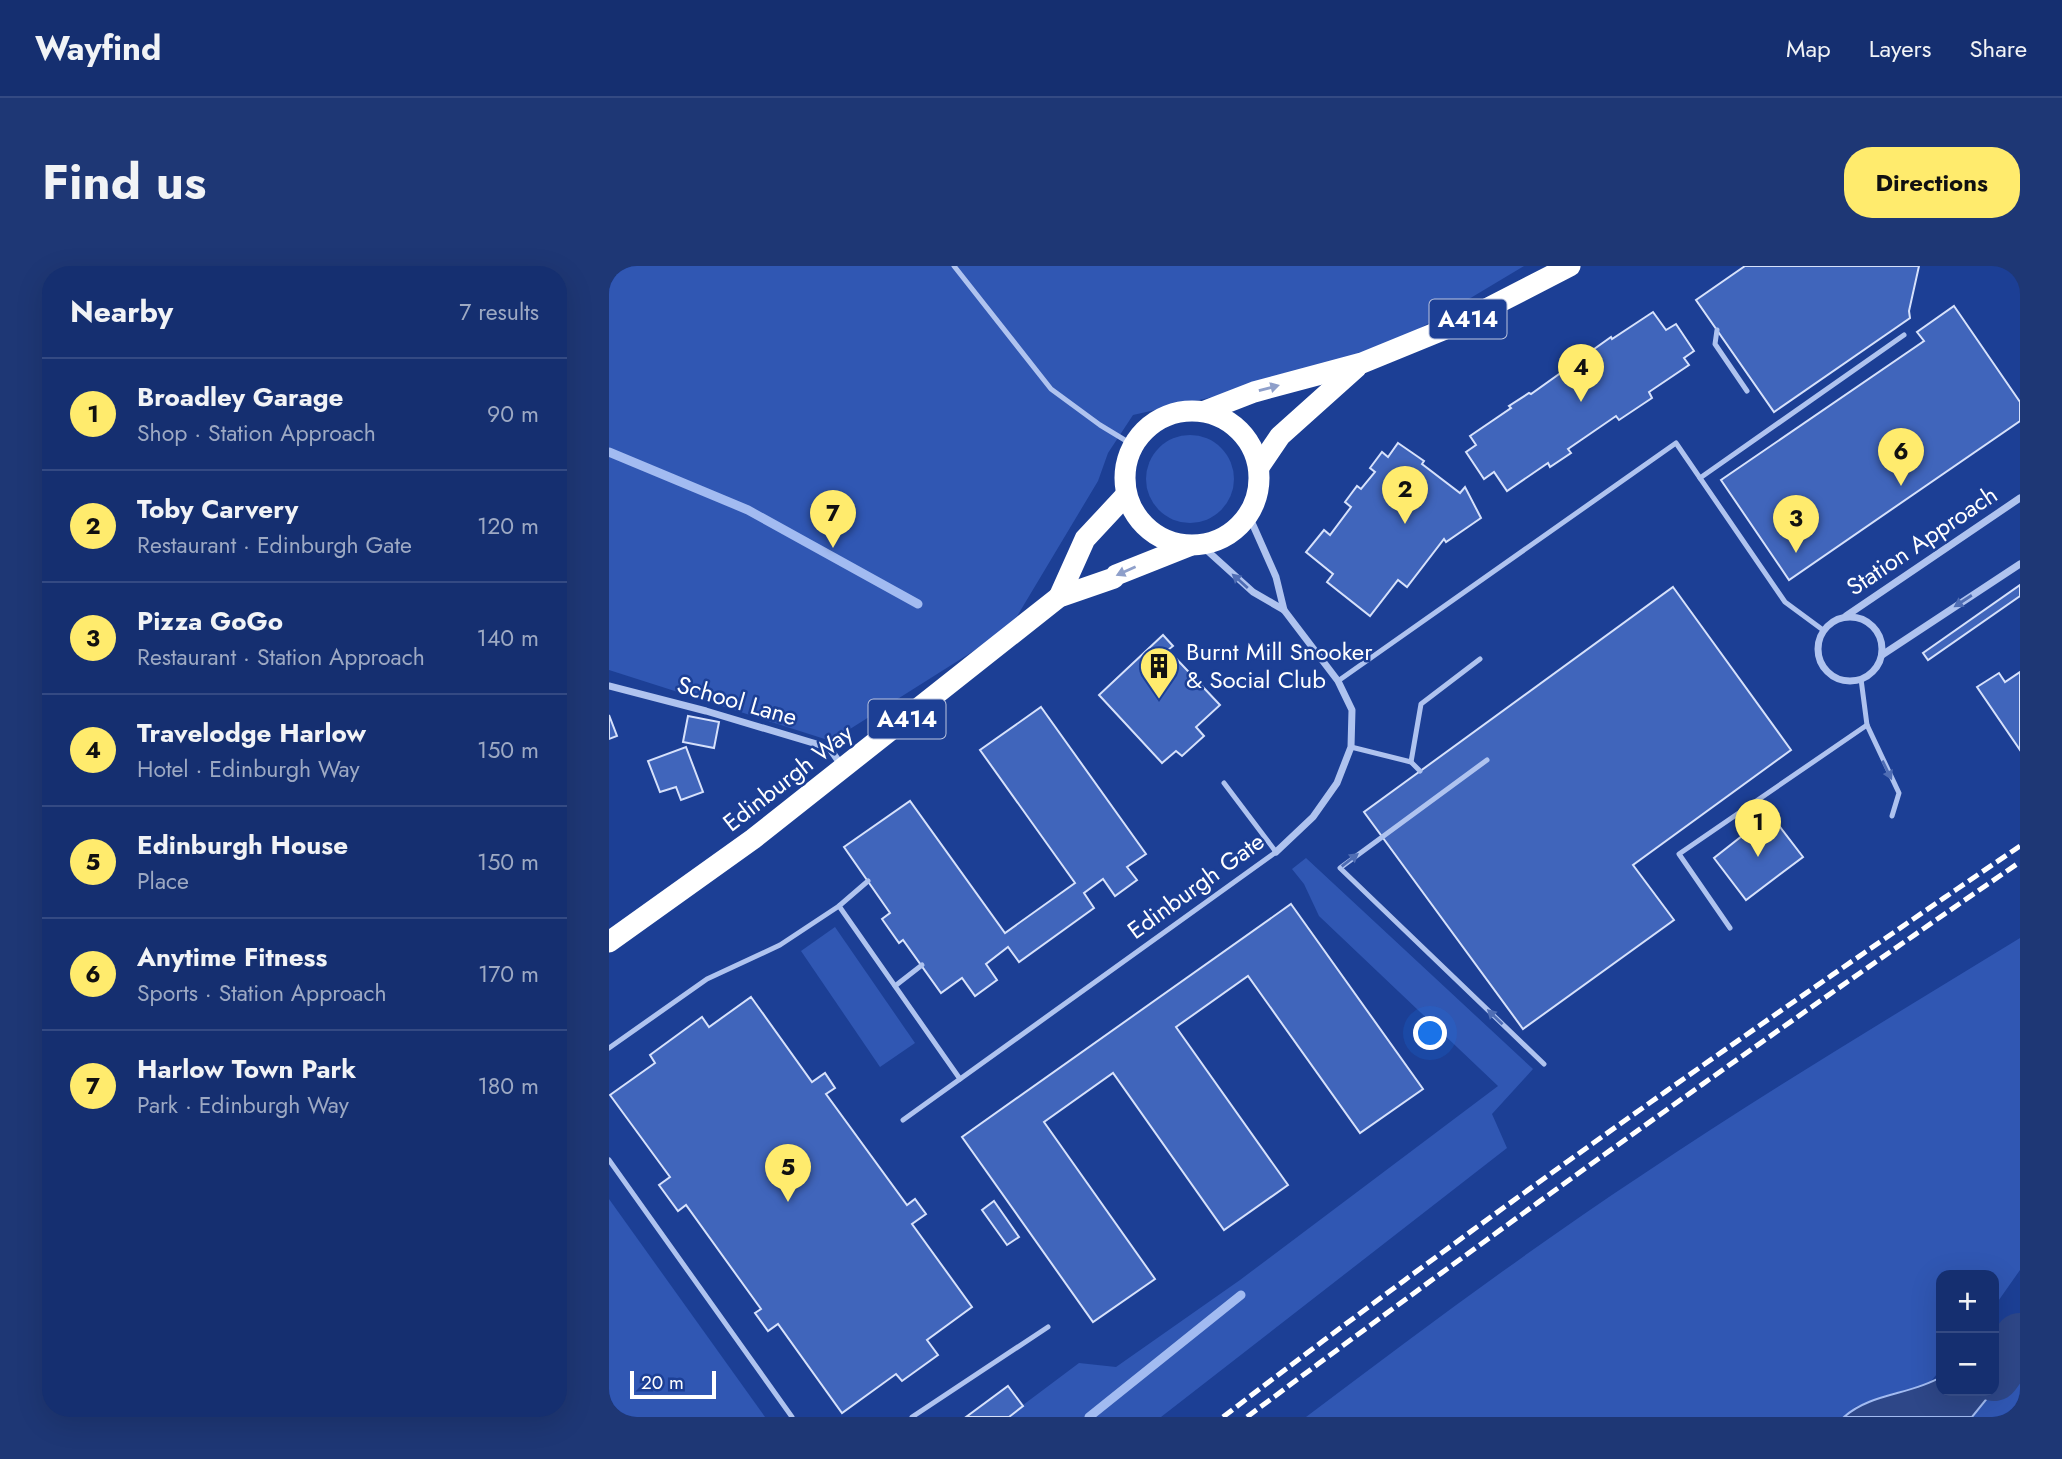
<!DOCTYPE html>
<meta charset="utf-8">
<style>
:root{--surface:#152f70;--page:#1e3775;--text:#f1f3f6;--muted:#9da9c3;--line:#344a83;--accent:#ffeb6d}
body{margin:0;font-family:Jost,sans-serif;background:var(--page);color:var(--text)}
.controls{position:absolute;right:21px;bottom:21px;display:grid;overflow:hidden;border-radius:14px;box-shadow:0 7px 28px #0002}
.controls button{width:63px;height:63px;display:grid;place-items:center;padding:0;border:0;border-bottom:2px solid var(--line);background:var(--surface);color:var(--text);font:35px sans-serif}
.scale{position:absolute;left:21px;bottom:18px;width:86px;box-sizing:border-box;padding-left:7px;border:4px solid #fff;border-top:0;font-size:19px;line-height:24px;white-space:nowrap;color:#fff;-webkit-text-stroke:5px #1c3f95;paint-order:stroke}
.you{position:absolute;left:822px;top:768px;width:24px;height:24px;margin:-18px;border:5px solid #fff;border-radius:50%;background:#1a73e8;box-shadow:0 0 0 10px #1a73e833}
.badge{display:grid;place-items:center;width:46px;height:46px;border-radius:50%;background:var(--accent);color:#111;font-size:23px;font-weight:700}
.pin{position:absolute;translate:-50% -58px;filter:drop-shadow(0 2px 4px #0008)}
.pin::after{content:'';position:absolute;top:37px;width:24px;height:21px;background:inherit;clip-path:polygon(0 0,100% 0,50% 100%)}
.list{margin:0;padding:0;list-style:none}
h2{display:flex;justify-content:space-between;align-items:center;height:91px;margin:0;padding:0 28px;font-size:30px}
h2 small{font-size:23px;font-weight:400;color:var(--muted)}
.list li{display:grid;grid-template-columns:46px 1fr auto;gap:21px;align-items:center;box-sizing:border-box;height:112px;padding:0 28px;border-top:2px solid var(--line)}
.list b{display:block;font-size:26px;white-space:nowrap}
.list p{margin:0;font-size:23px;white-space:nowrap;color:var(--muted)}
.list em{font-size:23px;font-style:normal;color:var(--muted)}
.map{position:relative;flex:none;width:1411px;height:1151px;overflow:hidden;border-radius:28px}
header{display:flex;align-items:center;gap:42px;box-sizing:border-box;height:98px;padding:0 35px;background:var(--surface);border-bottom:2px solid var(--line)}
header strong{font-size:33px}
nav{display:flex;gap:38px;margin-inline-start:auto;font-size:24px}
.intro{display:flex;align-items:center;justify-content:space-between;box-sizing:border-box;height:168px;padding:0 42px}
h1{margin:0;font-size:49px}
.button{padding:18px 32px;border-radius:28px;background:var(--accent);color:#111;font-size:24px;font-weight:700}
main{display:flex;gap:42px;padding:0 42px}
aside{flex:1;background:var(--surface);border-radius:28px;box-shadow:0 7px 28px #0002}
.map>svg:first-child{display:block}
.green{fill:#3057b3}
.water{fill:#2e4788;stroke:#a2bbf1;stroke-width:2}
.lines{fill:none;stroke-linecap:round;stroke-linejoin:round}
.stream{stroke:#a2bbf1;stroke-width:9}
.river{stroke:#2e4788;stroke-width:52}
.building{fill:#4065bb;stroke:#d6e1fb;stroke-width:2}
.lane{stroke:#afc3ef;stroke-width:5}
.street{stroke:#afc3ef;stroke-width:7}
.highway{stroke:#fff;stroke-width:21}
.rail{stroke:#fff;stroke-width:5;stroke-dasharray:12 5;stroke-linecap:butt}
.oneway{fill:#8e9fca}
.oneway2{fill:#4f6db4}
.labels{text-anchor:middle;stroke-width:5;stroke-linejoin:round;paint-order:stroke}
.shield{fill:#1c3f95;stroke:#bbc5df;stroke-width:2}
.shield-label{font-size:23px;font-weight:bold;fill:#fff}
.street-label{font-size:24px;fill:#fff;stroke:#1c3f95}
.poi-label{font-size:24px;fill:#fff;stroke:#1c3f95;text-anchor:start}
</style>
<header>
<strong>Wayfind</strong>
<nav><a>Map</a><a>Layers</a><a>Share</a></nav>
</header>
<div class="intro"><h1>Find us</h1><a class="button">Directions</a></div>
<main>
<aside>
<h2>Nearby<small>7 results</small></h2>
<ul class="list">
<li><span class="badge">1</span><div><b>Broadley Garage</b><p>Shop · Station Approach</p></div><em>90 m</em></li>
<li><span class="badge">2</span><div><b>Toby Carvery</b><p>Restaurant · Edinburgh Gate</p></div><em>120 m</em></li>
<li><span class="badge">3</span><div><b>Pizza GoGo</b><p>Restaurant · Station Approach</p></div><em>140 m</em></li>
<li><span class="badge">4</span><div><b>Travelodge Harlow</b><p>Hotel · Edinburgh Way</p></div><em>150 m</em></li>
<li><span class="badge">5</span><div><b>Edinburgh House</b><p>Place</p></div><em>150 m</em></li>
<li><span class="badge">6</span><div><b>Anytime Fitness</b><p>Sports · Station Approach</p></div><em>170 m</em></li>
<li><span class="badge">7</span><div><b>Harlow Town Park</b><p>Park · Edinburgh Way</p></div><em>180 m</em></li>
</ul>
</aside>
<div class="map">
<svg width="1411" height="1151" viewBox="0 0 1411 1151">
<rect width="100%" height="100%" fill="#1c3f95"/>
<g class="green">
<path d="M 0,0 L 915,0 L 753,97 L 524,149 L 499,187 L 489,215 L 401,362 L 222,475 L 0,404 Z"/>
<circle cx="581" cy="213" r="44"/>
<path d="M 697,592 L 924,803 L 883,848 L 898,882 L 552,1151 L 398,1151 L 470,1097 L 507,1101 L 631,1014 L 889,820 L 710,650 L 695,618 L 683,603 Z"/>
<path d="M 226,661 L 306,777 L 271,801 L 192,685 Z"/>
<path d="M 1411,672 L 1411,1004 L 1385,1041 L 1385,1009 L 1332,1009 L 1332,1103 L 1319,1119 L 1284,1127 L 1246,1141 L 1235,1151 L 697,1151 C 807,1068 918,985 1033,909 C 1156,826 1284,750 1411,672 Z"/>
<path d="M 0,933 L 156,1151 L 0,1151 Z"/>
<path d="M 1394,1106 L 1411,1109 L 1411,1151 L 1363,1151 L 1385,1125 Z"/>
</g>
<g class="water">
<path d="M 1408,1077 L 1387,1121 L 1385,1124 L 1385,1082 Z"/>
<path d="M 1332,1111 L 1332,1125 L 1384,1125 L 1363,1151 L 1235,1151 C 1262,1127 1301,1129 1332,1111 Z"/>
</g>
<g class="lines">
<g class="stream">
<path d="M 0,186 L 139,244 L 309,338"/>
<path d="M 480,1151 L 632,1029"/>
</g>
<path class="river" d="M 1385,1109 L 1411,1073"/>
</g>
<g class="building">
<path d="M 1136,0 L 1310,0 L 1300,45 L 1301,52 L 1165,146 L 1087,34 Z"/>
<path d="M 1345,40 L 1411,136 L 1411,155 L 1180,314 L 1112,214 L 1315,75 L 1308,66 Z"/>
<path d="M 1044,46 L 1057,64 L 1067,58 L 1085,85 L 1075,92 L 1080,99 L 1040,126 L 1043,132 L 1010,154 L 1007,150 L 959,183 L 962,187 L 941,201 L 939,197 L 898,225 L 885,206 L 875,213 L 857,186 L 867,179 L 861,170 L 902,142 L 900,140 L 920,127 L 922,128 L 1002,71 L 1003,73 Z"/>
<path d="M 789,177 L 815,195 L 813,198 L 851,227 L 856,221 L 872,252 L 837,276 L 835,273 L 798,321 L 789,314 L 761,350 L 718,316 L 724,308 L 697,286 L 715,264 L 721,269 L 742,241 L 736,236 L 748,220 L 752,223 L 766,206 L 761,202 L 773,186 L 779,191 Z"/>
<path d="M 1411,319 L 1411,330 L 1319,394 L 1314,387 Z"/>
<path d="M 1064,321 L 1182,484 L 1024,599 L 1065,654 L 914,763 L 755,546 Z"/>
<path d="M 554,369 L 564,380 L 559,384 L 611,439 L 587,461 L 595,470 L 573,490 L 567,485 L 553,497 L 490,429 Z"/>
<path d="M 1411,406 L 1411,484 L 1368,421 L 1390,407 L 1396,416 Z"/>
<path d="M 432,441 L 537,588 L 518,601 L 528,614 L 506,630 L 494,613 L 475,627 L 485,642 L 410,696 L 399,681 L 377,698 L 388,714 L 366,730 L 353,712 L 332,727 L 294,674 L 290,677 L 273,653 L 281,647 L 235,581 L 301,535 L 396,667 L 466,617 L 371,484 Z"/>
<path d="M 0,449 L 8,470 L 0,473 Z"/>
<path d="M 79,450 L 110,456 L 105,482 L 74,476 Z"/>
<path d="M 77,481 L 94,526 L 72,534 L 67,521 L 51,526 L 39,495 Z"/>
<path d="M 1161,548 L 1194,591 L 1137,634 L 1105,592 Z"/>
<path d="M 682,638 L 814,823 L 751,867 L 639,710 L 567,761 L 679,919 L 615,964 L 504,807 L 435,856 L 546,1013 L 484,1056 L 353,871 Z"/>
<path d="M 142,731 L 203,816 L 216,807 L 226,822 L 217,828 L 298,939 L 306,933 L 317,948 L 303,958 L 363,1041 L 318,1074 L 329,1089 L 293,1115 L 287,1108 L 233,1147 L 169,1058 L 159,1065 L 146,1047 L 152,1043 L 77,939 L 69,945 L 50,919 L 61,911 L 1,829 L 46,797 L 41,789 L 93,751 L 100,761 Z"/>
<path d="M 385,935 L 410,971 L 398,979 L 373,944 Z"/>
<path d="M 399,1120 L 414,1140 L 400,1151 L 357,1151 Z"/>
</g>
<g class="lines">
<g class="lane">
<path d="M 345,0 L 442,123 L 491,159 L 524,179"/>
<path d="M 1108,64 L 1106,78 L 1138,125"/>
<path d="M 1091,212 L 1295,69"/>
<path d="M 1252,413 L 1258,459 L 1290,527 L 1283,550"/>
<path d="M 729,415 L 1067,177 L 1176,336 L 1214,364"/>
<path d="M 742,481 L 802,496 L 811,505"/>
<path d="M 878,494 L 731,602 L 935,798"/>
<path d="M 802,496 L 812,438 L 871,393"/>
<path d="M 230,640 L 351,813"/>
<path d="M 1121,662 L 1070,588 L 1258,459"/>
<path d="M 286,720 L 313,699"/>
<path d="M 0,782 L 98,713 L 171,679 L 230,640 L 259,615"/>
<path d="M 294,854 L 667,586 L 615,517"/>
<path d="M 0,894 L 183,1151"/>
<path d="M 303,1151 L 439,1061"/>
</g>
<g class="street">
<path d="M 640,250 L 667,311 L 675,344"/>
<path d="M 592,279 L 644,326 L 675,344 L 729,415 L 743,444 L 742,481 L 728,517 L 704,551 L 667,586"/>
<path d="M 1237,350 L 1411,232"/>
<circle cx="1241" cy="383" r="32"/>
<path d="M 1273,389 L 1411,298"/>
<path d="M 0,420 L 97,445 L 211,479 L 221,483 L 233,500"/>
</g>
<g class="highway">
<circle cx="583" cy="212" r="67"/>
<path d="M 596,145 L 645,126 L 753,97 L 846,59 L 961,0"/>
<path d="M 650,201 L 671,170 L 748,101"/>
<path d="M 450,331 L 476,273 L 517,229"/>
<path d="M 0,676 L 144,573 L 450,331 L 505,312 L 507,309 L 580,280"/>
</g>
<g class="rail">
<path d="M 614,1151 C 873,952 1141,764 1411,580"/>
<path d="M 638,1151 C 892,961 1149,776 1411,596"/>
</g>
</g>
<defs><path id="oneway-solid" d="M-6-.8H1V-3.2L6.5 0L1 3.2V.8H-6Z" transform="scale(1.75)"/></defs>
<g class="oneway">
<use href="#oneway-solid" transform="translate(660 122) rotate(-15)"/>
<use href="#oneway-solid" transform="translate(517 305) rotate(156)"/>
</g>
<g class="oneway2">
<use href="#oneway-solid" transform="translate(631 315) rotate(-138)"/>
<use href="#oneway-solid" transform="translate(1354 335) rotate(147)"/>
<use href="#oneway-solid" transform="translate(1278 504) rotate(64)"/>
<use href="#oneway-solid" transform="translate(741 594) rotate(-38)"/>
<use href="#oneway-solid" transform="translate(886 751) rotate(-136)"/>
</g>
<defs>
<g id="building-pin" transform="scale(2.0125)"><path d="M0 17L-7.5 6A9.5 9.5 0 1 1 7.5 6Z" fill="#ffeb6d" stroke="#1c3f95"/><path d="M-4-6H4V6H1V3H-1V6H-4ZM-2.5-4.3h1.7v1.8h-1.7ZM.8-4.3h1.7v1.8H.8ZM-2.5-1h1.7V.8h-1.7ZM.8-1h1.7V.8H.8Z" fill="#111"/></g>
</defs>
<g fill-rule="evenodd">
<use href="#building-pin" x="550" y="400"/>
</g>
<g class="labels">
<g class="shield">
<rect x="820.5" y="33.5" width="77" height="39" rx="5"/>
<rect x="259.5" y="433.5" width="77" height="39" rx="5"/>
</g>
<g class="shield-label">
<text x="859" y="61">A414</text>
<text x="298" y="461">A414</text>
</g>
<g class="street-label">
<text transform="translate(1313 275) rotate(-34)" y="8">Station Approach</text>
<text transform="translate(128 435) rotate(16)" y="8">School Lane</text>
<text transform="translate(179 512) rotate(-38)" y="8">Edinburgh Way</text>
<text transform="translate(587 620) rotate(-36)" y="8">Edinburgh Gate</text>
</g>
<g class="poi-label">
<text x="577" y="394">Burnt Mill Snooker<tspan x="577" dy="28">&amp; Social Club</tspan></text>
</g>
</g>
</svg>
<div class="controls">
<button>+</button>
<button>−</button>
</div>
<div class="scale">20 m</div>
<div class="you"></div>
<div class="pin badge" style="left:1149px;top:591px">1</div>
<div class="pin badge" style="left:796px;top:258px">2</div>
<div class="pin badge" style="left:1187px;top:287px">3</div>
<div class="pin badge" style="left:972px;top:136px">4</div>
<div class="pin badge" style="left:179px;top:936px">5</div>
<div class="pin badge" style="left:1292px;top:220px">6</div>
<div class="pin badge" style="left:224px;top:282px">7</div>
</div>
</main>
